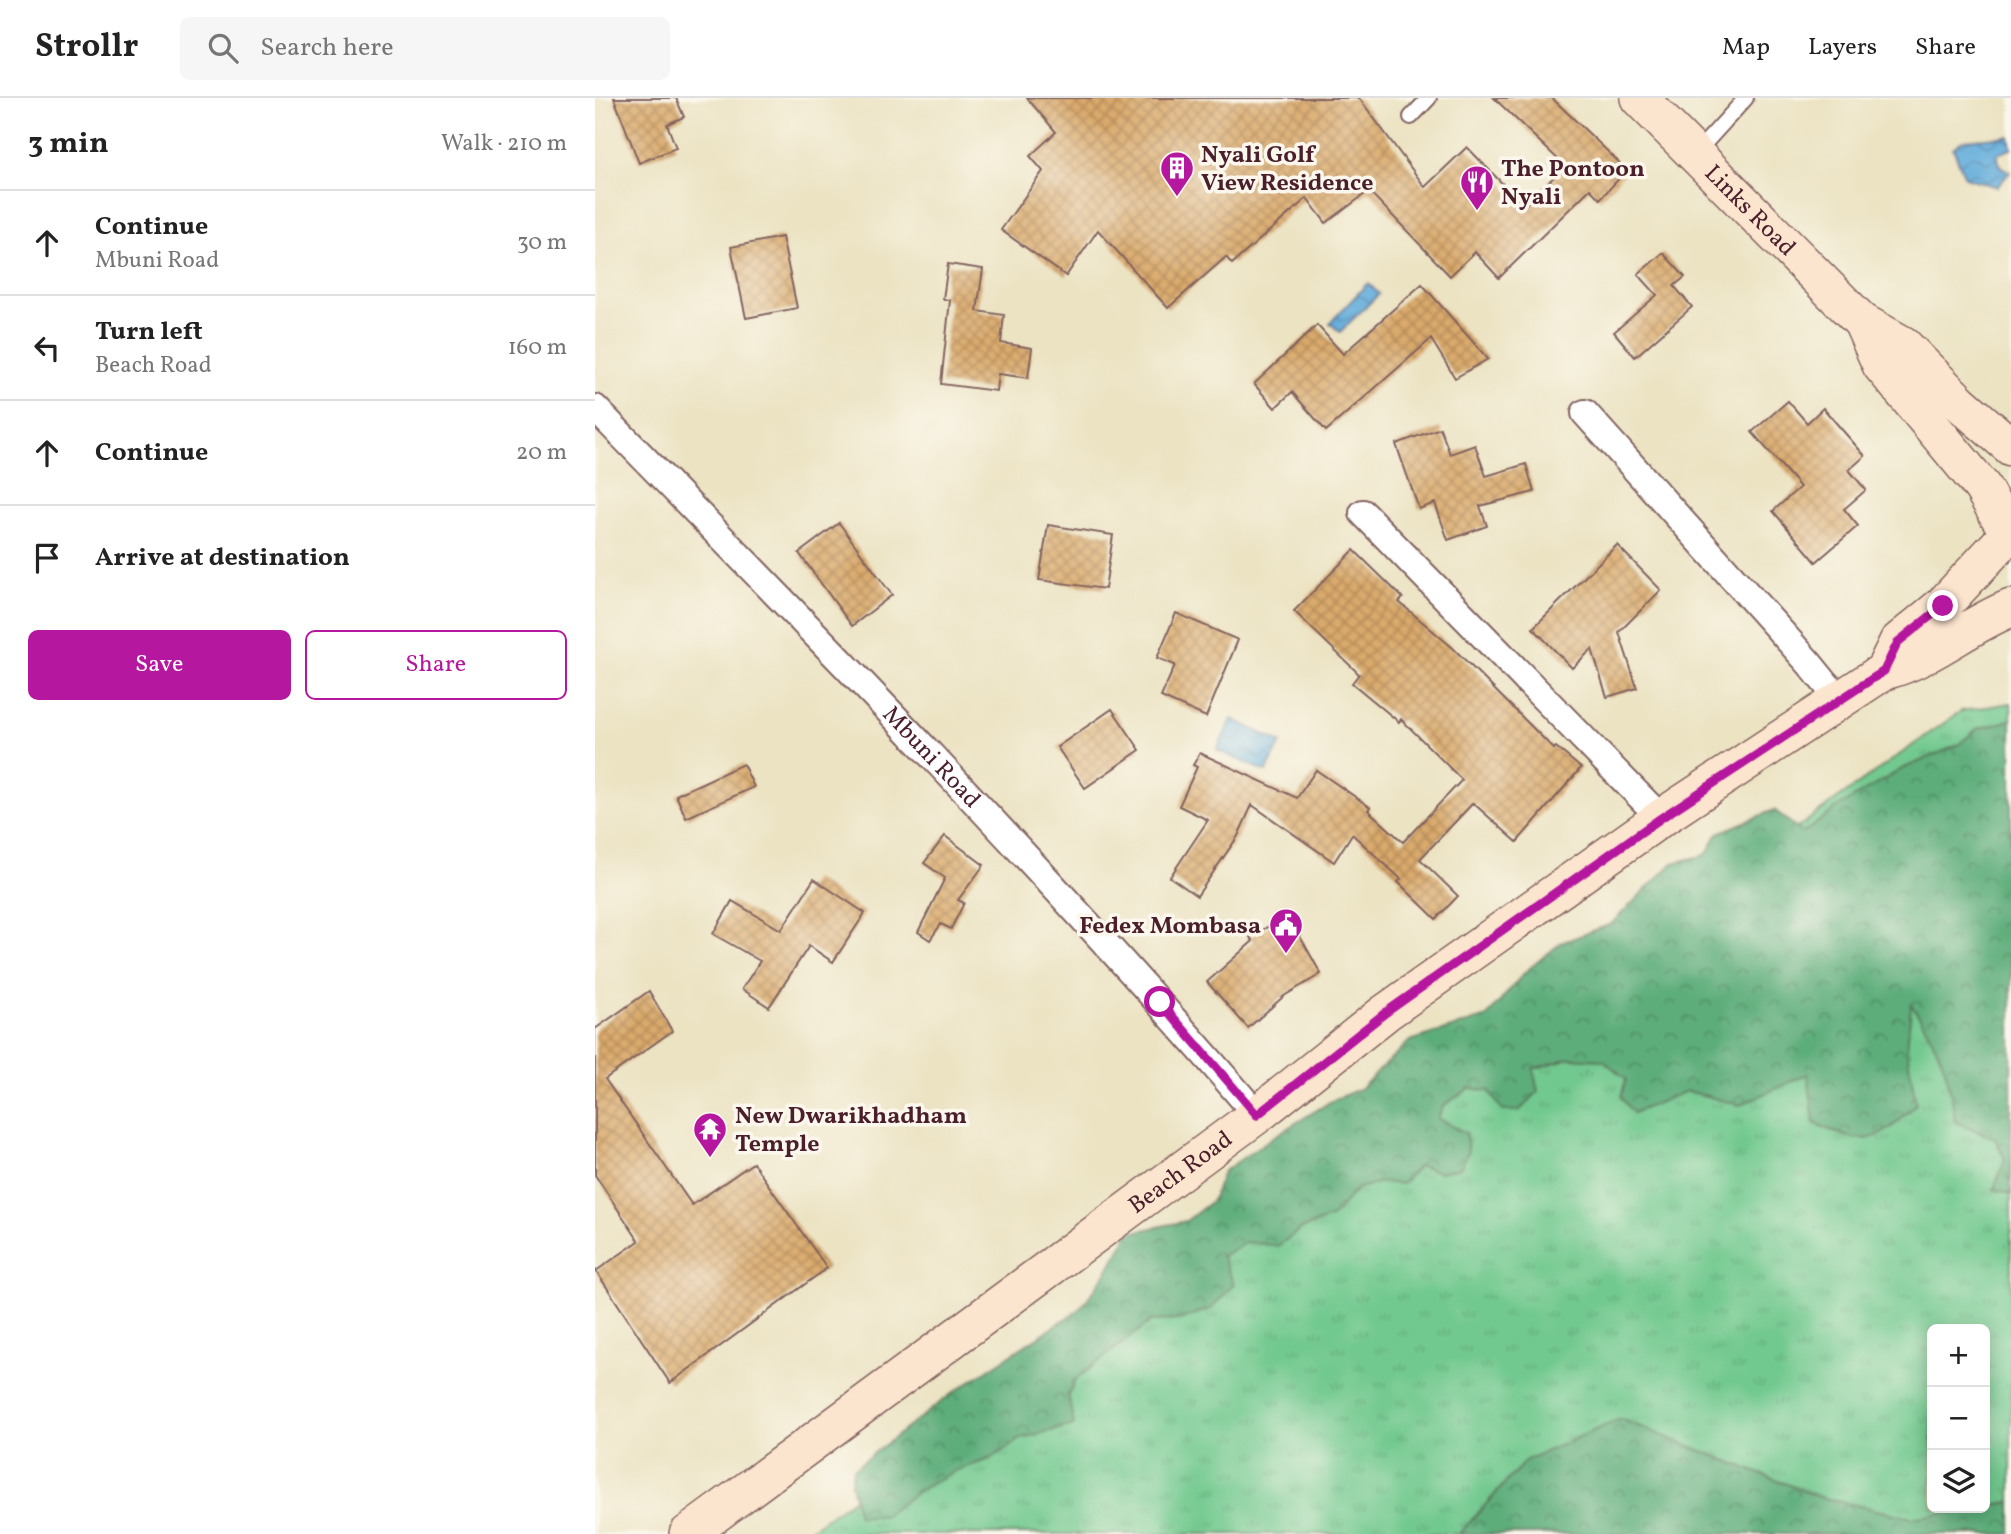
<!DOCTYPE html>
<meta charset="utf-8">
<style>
:root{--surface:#fff;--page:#f6f6f6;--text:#222;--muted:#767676;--line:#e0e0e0;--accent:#b5179e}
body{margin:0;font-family:Vollkorn,serif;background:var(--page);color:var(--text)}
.controls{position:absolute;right:21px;bottom:21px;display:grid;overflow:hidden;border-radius:10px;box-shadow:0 4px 18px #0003}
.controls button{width:63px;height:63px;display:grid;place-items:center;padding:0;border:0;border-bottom:2px solid var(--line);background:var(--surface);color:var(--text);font:35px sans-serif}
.stop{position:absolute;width:21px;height:21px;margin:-16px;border:5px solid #b5179e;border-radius:50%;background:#fff}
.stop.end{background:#b5179e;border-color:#fff;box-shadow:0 2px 7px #0008}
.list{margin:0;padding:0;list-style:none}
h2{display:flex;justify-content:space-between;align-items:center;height:91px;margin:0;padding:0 28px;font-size:30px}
h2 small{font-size:23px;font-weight:400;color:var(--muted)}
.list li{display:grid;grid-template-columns:46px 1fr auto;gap:21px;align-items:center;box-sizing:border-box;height:105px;padding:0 28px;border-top:2px solid var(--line)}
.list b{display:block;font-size:26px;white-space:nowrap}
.list p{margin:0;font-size:23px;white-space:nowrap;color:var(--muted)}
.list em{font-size:23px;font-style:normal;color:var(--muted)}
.actions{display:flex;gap:14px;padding:21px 28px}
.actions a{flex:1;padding:16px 0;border:2px solid var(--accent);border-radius:10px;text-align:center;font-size:24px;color:var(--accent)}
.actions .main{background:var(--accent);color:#fff}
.icon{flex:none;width:38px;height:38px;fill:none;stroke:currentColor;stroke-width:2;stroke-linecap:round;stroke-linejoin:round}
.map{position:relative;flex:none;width:1416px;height:1436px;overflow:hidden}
header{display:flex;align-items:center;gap:42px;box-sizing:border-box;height:98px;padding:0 35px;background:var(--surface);border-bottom:2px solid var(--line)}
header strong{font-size:33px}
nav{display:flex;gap:38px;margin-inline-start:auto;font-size:24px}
.search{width:490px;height:63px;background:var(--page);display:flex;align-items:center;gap:18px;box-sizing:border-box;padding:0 24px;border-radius:10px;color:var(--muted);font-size:26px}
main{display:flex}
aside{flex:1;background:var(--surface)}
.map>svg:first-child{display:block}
.grass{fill:url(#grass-tufts);stroke:#5e745d;stroke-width:2;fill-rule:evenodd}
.forest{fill:url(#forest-crowns);stroke:#546652;stroke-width:2}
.water{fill:url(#water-waves);stroke:#576683;stroke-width:2}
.building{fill:url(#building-cross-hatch)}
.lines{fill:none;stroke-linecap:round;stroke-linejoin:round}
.service-casing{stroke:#836460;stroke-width:18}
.minor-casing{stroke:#836460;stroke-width:30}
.secondary-casing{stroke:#836460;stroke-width:40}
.service{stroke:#fff;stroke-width:14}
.minor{stroke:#fff;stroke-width:26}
.secondary{stroke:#fce5cf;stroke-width:37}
.route{stroke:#b5179e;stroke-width:9}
.labels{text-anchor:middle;stroke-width:7;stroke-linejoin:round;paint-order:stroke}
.poi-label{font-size:24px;font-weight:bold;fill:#4a1f2b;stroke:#fbf7ec;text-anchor:start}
.street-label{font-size:24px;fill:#4a1f2b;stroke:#fbf7ec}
</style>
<header>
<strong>Strollr</strong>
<div class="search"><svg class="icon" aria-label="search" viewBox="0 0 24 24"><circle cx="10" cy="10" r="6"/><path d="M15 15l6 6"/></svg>Search here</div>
<nav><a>Map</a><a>Layers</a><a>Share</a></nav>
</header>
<main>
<aside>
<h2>3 min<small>Walk · 210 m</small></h2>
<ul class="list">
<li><svg class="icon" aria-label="ahead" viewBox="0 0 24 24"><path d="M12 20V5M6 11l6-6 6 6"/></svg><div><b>Continue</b><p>Mbuni Road</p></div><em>30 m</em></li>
<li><svg class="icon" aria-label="left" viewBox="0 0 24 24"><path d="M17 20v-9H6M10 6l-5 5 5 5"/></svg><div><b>Turn left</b><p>Beach Road</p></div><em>160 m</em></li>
<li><svg class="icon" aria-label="ahead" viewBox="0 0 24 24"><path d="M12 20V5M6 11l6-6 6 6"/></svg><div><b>Continue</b></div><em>20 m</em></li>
<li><svg class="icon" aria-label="arrive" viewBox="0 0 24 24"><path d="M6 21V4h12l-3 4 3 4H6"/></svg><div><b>Arrive at destination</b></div></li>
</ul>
<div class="actions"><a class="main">Save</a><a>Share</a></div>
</aside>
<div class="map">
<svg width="1416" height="1436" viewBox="0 0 1416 1436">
<defs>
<pattern id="grass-tufts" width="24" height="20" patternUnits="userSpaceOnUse" patternTransform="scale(1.75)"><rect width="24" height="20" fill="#72c98f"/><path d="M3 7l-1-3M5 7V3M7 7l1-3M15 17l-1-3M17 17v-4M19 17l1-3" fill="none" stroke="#64ac7c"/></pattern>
<pattern id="forest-crowns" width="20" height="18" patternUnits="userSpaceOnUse" patternTransform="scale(1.75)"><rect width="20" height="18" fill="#5dad7a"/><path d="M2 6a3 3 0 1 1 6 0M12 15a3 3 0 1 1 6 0" fill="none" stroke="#4f8c64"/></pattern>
<pattern id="water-waves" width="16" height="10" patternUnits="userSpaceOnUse" patternTransform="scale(1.75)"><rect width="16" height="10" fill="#64addb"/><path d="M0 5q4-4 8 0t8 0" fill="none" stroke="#548cb2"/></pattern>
<pattern id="building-cross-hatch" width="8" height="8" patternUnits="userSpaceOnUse" patternTransform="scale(1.75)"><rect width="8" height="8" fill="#daaa6c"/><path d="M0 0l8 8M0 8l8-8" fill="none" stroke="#b38a59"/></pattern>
</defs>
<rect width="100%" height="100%" fill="#fbf7ec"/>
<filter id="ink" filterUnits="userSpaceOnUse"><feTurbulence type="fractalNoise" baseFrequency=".0143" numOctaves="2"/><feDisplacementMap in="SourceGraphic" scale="14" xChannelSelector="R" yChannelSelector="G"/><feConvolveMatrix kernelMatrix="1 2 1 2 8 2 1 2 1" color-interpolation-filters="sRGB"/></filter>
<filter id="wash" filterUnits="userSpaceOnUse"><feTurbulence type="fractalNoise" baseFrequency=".00686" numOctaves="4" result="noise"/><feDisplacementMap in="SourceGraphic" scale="28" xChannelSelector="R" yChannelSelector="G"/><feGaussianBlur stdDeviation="1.57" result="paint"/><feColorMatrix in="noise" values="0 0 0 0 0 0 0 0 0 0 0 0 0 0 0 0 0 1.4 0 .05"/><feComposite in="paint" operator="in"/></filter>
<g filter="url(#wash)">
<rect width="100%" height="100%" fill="#ece3c3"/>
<path class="grass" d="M 1416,605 L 1416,1436 L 209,1436 L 1366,613 ZM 1337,1231 L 1390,1231 L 1390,1410 L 1337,1410 Z"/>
<g class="forest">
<path d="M 1416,622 L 1416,1096 L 1399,1091 L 1410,1061 L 1400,1040 L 1360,1024 C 1355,974 1344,948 1316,906 L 1312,953 L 1321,1006 C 1280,1048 1271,1049 1219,1025 L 1213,976 L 1145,1007 L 1092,993 L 1038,1015 L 1026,999 L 1031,981 L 1008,962 L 975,960 L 938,971 L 943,994 L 924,1013 L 908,1013 L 894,993 L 875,990 L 848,1008 L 843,1021 L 871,1035 L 873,1054 L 865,1070 L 845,1074 L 824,1068 L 807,1086 L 787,1084 L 763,1090 L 736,1120 L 706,1131 L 683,1148 L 652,1144 L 627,1158 L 639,1186 L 617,1210 L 585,1222 L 556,1223 L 480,1282 L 473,1297 L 479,1327 L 427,1340 L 395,1361 L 362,1372 L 326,1391 L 289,1418 L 263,1418 L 256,1385 L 258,1371 L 359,1294 L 484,1212 L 510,1177 L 534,1135 L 591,1123 L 617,1103 L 628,1074 L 675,1041 L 735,1004 L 766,990 L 815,943 L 892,919 L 930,874 L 966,845 L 1016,826 L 1078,765 L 1111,757 L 1123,735 L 1179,712 L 1208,735 L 1243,709 L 1307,671 L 1363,647 L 1382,631 Z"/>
<path d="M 1025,1321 L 1225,1399 L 1317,1420 L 1416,1404 L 1416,1436 L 864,1436 L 931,1362 Z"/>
</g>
<g class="water">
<path d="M 1414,38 L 1416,51 L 1402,56 L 1405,68 L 1415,74 L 1402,89 L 1370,79 L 1358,50 L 1368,42 Z"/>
<path d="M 773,185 L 784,196 L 745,234 L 735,225 Z"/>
<path d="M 637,621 L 686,645 L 671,674 L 622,652 Z"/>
</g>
<g id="blocks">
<g class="building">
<path d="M 19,0 L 81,0 L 89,19 L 72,26 L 81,50 L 44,65 Z"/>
<path d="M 432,0 L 764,0 L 830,89 L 872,49 L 929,108 L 970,68 L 899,0 L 957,0 L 1032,72 L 1005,101 L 995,91 L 904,180 L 880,154 L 855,178 L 774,93 L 731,125 L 712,100 L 637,166 L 631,159 L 573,210 L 503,132 L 471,178 L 406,132 L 448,73 L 435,58 L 461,34 Z"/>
<path d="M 187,139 L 202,210 L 151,220 L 136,149 Z"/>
<path d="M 1068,155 L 1090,179 L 1079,188 L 1097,209 L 1040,259 L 1019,234 L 1062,197 L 1043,176 Z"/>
<path d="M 353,166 L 388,171 L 382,213 L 409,217 L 406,245 L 437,250 L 433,280 L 403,276 L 401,293 L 346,286 L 355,202 L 348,201 Z"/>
<path d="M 827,186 L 893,261 L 860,280 L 836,241 L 731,333 L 697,294 L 680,310 L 659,286 L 722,227 L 748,256 Z"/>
<path d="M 1193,303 L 1212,325 L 1228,310 L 1270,358 L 1254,372 L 1271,392 L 1249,411 L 1263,428 L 1221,464 L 1178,413 L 1205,389 L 1157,334 Z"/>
<path d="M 845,330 L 855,356 L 880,347 L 891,378 L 931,366 L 939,394 L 885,408 L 892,428 L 853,442 L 840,405 L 824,411 L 801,346 Z"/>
<path d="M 244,425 L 297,497 L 257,528 L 204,455 Z"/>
<path d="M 453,427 L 518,437 L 510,491 L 444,482 Z"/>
<path d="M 1022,447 L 1066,492 L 1024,534 L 1042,590 L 1012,599 L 997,551 L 977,570 L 938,530 Z"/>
<path d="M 759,452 L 808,500 L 804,504 L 858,550 L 959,651 L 961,649 L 986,670 L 922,744 L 878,705 L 825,761 L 863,798 L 841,821 L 803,784 L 806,781 L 757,736 L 739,764 L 657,707 L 643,738 L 602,798 L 575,779 L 613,722 L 584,708 L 602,669 L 598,667 L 605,655 L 702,700 L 721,672 L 775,709 L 773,712 L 808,744 L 867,682 L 806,621 L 804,624 L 757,585 L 764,576 L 699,513 Z"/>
<path d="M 581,515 L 643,542 L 611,619 L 566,599 L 580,567 L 562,560 Z"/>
<path d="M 517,611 L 545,652 L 490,690 L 462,649 Z"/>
<path d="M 148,666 L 159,689 L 91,720 L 81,697 Z"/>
<path d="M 350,738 L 389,767 L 363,802 L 369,805 L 356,831 L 346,826 L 335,842 L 323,834 L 350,780 L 329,765 Z"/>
<path d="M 219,781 L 270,815 L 238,864 L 214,848 L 174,909 L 147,891 L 165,863 L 118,836 L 137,803 L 186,832 Z"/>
<path d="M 693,817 L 726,876 L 689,898 L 653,930 L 612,884 L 658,843 L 655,839 Z"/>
<path d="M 54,893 L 77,933 L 10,981 L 97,1107 L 158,1065 L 232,1170 L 75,1285 L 1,1173 L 44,1143 L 0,1077 L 0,931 Z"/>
</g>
</g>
</g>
<g filter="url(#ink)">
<use href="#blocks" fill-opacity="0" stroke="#836460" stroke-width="2"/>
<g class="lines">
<g class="service-casing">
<g id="service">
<path d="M 816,19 L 834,0"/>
<path d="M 1100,56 L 1151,0"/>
</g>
</g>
<g class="minor-casing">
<g id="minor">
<path id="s1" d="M 0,310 C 226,541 452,772 662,1017"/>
<path d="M 990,315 L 1214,565 L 1245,603"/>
<path d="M 768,415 L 1066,720"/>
</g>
</g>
<g class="secondary-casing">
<g id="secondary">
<path id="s2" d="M 1044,0 L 1267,224 L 1308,247 L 1365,305 L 1416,349"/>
<path d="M 1267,224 L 1286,267 L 1387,389 L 1412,432"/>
<path d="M 1289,573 L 1303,544 L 1348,507 L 1411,439"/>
<path id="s3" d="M 93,1436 L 662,1017 L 790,915 L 1066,720 L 1289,573 C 1335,562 1372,527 1416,510"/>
</g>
</g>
<use href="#service" class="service"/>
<use href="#minor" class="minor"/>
<use href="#secondary" class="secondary"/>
</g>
</g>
<g class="lines" filter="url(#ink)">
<path class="route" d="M 565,904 L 662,1017 L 790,915 L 1066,720 L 1289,573 L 1303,544 L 1348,508"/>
</g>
<defs>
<g id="building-pin" transform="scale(1.75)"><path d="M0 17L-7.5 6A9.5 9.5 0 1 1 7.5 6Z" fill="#b5179e" stroke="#fbf7ec"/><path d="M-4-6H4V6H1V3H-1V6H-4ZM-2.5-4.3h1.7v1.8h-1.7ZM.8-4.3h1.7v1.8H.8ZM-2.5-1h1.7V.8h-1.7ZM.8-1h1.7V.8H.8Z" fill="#fff"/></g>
<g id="restaurant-pin" transform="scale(1.75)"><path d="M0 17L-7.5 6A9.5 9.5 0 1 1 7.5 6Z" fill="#b5179e" stroke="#fbf7ec"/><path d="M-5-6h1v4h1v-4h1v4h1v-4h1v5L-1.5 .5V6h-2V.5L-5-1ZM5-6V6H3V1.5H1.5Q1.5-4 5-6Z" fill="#fff"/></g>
<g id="civic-pin" transform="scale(1.75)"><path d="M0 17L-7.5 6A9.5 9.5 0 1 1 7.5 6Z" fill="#b5179e" stroke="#fbf7ec"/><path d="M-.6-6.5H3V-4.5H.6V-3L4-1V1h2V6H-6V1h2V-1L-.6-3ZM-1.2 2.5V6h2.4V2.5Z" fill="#fff"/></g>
<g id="temple-pin" transform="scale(1.75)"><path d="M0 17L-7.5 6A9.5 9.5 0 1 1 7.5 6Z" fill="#b5179e" stroke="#fbf7ec"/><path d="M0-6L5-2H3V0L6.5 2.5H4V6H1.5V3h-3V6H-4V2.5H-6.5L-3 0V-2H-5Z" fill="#fff"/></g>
</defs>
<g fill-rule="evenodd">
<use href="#building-pin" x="582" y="70"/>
<use href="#restaurant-pin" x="882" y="84"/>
<use href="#civic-pin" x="691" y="827"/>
<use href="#temple-pin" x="115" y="1031"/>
</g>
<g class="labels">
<g class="poi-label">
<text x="606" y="64">Nyali Golf<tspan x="606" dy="28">View Residence</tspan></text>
<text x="906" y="78">The Pontoon<tspan x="906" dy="28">Nyali</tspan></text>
<text x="666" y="835" text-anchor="end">Fedex Mombasa</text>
<text x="140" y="1025">New Dwarikhadham<tspan x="140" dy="28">Temple</tspan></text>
</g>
<g class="street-label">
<text dy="8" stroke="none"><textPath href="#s2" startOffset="158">Links Road</textPath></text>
<text dy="8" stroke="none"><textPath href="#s1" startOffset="485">Mbuni Road</textPath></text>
<text dy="8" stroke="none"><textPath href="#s3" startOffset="611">Beach Road</textPath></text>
</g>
</g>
</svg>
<div class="controls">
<button>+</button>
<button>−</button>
<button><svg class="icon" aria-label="layers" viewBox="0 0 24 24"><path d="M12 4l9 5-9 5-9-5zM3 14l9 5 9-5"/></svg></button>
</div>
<div class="stop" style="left:565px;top:904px"></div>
<div class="stop end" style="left:1348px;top:508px"></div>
</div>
</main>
